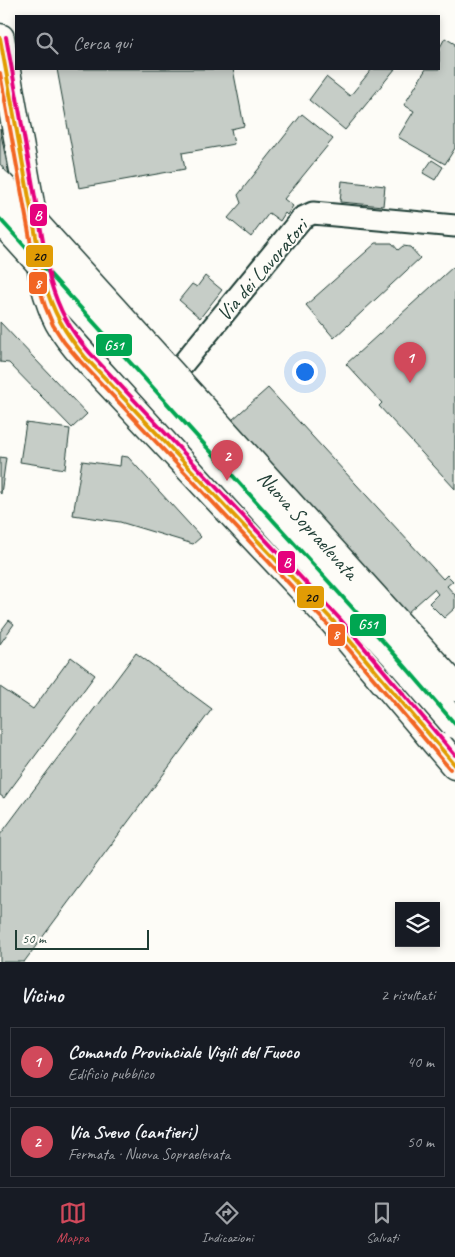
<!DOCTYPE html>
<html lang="it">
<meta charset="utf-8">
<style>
:root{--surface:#171b24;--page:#20242c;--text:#f1f3f6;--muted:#9ea1a6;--line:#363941;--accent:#d1495b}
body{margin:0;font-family:Caveat,sans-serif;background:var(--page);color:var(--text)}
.controls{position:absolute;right:15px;bottom:15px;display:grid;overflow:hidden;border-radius:0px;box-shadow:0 2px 8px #0003}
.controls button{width:45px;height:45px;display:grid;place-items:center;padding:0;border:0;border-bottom:1px solid var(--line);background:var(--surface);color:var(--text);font:25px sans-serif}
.scale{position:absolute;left:15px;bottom:12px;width:134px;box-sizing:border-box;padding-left:5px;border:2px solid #1f3d34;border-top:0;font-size:14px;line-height:18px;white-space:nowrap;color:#1f3d34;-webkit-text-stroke:4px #fdfcf7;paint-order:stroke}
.you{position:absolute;left:304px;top:371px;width:18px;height:18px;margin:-12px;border:4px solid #fff;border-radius:50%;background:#1a73e8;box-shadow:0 0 0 8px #1a73e833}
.badge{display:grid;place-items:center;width:32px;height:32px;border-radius:50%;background:var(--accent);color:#fff;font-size:16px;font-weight:700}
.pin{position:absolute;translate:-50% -41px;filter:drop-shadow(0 1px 2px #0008)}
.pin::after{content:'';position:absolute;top:26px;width:18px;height:15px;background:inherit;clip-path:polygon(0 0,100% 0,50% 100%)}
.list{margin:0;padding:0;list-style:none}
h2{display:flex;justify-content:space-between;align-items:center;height:65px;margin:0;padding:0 20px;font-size:21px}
h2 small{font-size:16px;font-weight:400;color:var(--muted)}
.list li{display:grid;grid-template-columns:32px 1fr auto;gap:15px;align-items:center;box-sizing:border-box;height:70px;margin:0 10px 10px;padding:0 10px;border:1px solid var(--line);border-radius:0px}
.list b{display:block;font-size:19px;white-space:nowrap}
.list p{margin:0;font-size:16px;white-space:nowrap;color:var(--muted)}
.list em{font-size:16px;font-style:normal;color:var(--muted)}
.icon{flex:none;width:28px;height:28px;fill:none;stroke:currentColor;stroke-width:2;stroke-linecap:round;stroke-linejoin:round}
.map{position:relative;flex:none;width:455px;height:962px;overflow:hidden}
.search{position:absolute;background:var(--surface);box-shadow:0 2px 8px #0003;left:15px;right:15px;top:15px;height:55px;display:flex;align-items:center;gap:12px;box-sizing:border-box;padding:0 18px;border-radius:0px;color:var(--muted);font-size:19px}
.sheet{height:225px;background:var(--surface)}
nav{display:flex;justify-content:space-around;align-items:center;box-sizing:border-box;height:70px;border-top:1px solid var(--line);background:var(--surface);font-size:14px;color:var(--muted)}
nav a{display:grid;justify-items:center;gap:2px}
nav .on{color:var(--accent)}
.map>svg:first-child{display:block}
.building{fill:#c6cdc7;stroke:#1f3d34}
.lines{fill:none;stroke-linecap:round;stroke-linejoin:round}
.street-casing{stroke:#1f3d34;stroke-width:25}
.secondary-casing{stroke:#1f3d34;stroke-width:31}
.street{stroke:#fdfcf7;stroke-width:21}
.secondary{stroke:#fdfcf7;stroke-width:28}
.highway-bridge-casing{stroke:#1f3d34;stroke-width:31;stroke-linecap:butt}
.highway-bridge{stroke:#fdfcf7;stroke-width:28}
.bus-1-casing{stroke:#fdfcf7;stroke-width:8}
.bus-2-casing{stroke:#fdfcf7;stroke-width:8}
.bus-3-casing{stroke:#fdfcf7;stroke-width:8}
.bus-4-casing{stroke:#fdfcf7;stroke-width:8}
.bus-1{stroke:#e19c05;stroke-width:4}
.bus-2{stroke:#f26522;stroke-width:4}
.bus-3{stroke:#00a651;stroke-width:4}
.bus-4{stroke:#e5007d;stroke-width:4}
.labels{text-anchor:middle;stroke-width:4;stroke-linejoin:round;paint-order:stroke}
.street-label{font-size:21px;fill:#1f3d34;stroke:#fdfcf7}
.line-badge{stroke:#fdfcf7;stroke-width:2}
.badge-label{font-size:14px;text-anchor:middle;font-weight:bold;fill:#fff}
.pale-badge-label{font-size:14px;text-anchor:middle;font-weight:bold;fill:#111}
</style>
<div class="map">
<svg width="455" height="962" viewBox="0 0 455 962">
<rect width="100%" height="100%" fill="#fdfcf7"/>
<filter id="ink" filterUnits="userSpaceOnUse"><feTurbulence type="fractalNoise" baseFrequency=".02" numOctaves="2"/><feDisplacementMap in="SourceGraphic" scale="10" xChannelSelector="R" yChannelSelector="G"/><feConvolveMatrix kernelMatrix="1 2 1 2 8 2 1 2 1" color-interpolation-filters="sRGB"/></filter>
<g filter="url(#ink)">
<g class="building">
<path d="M 445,38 L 455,44 L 455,148 L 445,164 L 398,137 L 414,111 L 404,105 L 426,69 L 439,69 L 439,49 Z"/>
<path d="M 57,69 L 233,69 L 244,126 L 231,129 L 234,144 L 182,153 L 185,169 L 79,188 Z"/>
<path d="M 372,69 L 395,69 L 345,130 L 309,100 L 326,77 L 350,96 Z"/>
<path d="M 302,114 L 333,139 L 284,199 L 293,206 L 287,215 L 285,213 L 280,221 L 269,213 L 251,237 L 228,218 L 241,203 L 238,195 Z"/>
<path d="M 0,129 L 9,175 L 0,164 Z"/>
<path d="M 432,160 L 443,167 L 435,180 L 423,173 Z"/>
<path d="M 342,181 L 385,186 L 383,206 L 340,202 Z"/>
<path d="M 376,243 L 392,243 L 398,250 L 403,246 L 410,247 L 420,258 L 334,338 L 306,305 Z"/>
<path d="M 453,267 L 455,269 L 455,489 L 379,406 L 382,403 L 346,364 Z"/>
<path d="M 205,276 L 222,290 L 200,318 L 179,300 L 192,284 L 197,287 Z"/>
<path d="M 0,322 L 87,414 L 72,428 L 9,363 L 0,362 Z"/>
<path d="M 268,388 L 443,579 L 447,575 L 453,581 L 447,586 L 455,595 L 455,608 L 444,618 L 429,603 L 438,594 L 434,589 L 407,613 L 232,420 Z"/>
<path d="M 26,423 L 70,429 L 65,469 L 20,462 Z"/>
<path d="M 121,456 L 128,457 L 201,537 L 193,544 L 120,522 L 73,515 L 82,461 L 120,466 Z"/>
<path d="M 0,457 L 6,458 L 1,494 L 0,493 Z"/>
<path d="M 9,620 L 14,624 L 0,644 L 0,632 Z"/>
<path d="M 136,653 L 212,709 L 24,962 L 0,962 L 0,835 Z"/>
<path d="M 71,657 L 95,675 L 4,798 L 0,795 L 0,687 L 33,709 Z"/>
</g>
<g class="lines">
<g class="street-casing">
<path id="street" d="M 164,387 L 302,218 L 313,213 L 455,226"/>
</g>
<g class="secondary-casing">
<path id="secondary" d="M 0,38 L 44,281 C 54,317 60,329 85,357 L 335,623 L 455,765"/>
</g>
<use href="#street" class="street"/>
<use href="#secondary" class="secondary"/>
<g class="highway-bridge-casing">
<g id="highway-bridge">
<path d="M 0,185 L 455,687"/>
<path d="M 0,219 L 397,657 L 455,724"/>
</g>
</g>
<use href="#highway-bridge" class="highway-bridge"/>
<g class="bus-1-casing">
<path id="bus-1" d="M 0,38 L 44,281 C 53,312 64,332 85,357 L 335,623 L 455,765"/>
</g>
<g class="bus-2-casing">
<path id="bus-2" d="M 0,73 L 38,283 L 45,306 L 53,325 L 64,342 L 80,361 L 330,627 L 450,769"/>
</g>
<g class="bus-3-casing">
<path id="bus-3" d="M 0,219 L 397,657 L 455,724"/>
</g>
<g class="bus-4-casing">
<path id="bus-4" d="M 6,37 L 50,280 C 59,310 69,329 90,353 L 340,619 L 455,755"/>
</g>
<use href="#bus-1" class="bus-1"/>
<use href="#bus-2" class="bus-2"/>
<use href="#bus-3" class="bus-3"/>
<use href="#bus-4" class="bus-4"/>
</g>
</g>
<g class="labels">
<g class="street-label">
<text transform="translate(262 270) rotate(-49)" y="7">Via dei Lavoratori</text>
<text transform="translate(308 525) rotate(48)" y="7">Nuova Sopraelevata</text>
</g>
</g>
<g class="line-badge">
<rect x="29" y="203" width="19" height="24" rx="5" fill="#e5007d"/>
<rect x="25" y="244" width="29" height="24" rx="5" fill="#e19c05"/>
<rect x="28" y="271" width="20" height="24" rx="5" fill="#f26522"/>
<rect x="95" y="333" width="38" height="24" rx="5" fill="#00a651"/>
<rect x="277" y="550" width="19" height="24" rx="5" fill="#e5007d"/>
<rect x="296" y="585" width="29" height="24" rx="5" fill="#e19c05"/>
<rect x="349" y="613" width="38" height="24" rx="5" fill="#00a651"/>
<rect x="327" y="623" width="19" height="24" rx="5" fill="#f26522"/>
</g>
<g class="badge-label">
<text x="38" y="220">B</text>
<text x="38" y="288">8</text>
<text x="114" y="350">G51</text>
<text x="287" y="567">B</text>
<text x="368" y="629">G51</text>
<text x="336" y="639">8</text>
</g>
<g class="pale-badge-label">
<text x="39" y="261">20</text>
<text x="311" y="602">20</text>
</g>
</svg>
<div class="controls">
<button><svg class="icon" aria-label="layers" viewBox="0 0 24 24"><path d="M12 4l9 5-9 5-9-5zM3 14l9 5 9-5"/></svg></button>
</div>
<div class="scale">50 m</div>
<div class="you"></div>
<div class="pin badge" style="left:410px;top:383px">1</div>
<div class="pin badge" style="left:227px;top:481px">2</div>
<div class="search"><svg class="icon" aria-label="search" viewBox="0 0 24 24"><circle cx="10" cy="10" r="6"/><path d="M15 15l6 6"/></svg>Cerca qui</div>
</div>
<section class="sheet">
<h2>Vicino<small>2 risultati</small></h2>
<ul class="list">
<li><span class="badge">1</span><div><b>Comando Provinciale Vigili del Fuoco</b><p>Edificio pubblico</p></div><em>40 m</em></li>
<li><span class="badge">2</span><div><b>Via Svevo (cantieri)</b><p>Fermata · Nuova Sopraelevata</p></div><em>50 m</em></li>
</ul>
</section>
<nav>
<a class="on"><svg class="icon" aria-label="map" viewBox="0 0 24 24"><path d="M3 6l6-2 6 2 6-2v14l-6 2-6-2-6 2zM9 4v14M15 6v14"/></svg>Mappa</a>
<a><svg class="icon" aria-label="directions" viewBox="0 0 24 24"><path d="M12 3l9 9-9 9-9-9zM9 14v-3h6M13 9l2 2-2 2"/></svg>Indicazioni</a>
<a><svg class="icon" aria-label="saved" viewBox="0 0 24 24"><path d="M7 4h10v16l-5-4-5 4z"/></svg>Salvati</a>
</nav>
